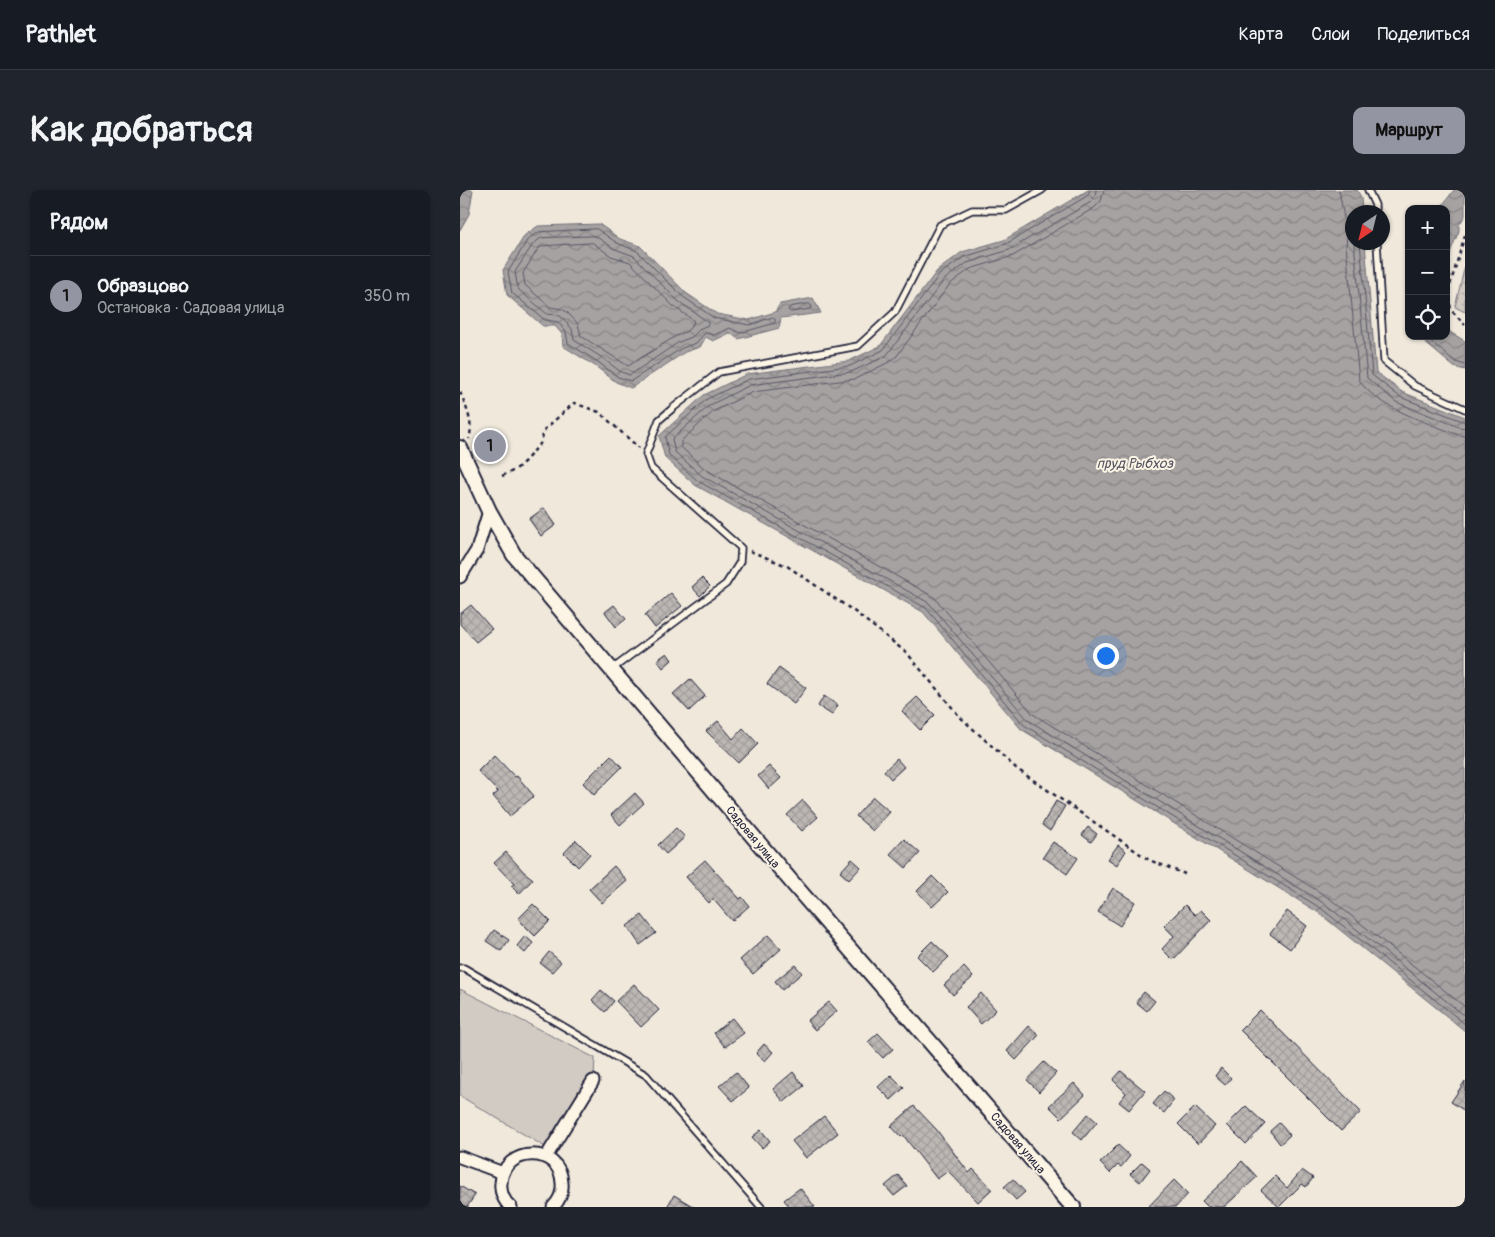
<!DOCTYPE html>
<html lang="ru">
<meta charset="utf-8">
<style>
:root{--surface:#171b24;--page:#20242c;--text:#f1f3f6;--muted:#9ea1a6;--line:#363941;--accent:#9495a2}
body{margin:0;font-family:Pangolin,sans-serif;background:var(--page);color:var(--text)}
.controls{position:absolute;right:15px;top:15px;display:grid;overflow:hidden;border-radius:10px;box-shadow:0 1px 4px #0004}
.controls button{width:45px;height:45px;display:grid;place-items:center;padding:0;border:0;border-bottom:1px solid var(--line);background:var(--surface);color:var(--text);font:25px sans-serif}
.compass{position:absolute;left:885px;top:15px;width:45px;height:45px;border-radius:50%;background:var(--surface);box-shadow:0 1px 4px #0004;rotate:215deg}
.you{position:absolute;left:645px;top:465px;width:18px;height:18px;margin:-12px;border:4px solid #fff;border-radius:50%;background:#1a73e8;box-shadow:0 0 0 8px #1a73e833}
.badge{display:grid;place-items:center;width:32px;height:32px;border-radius:50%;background:var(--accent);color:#111;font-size:16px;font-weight:700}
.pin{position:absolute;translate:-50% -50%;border:2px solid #fff;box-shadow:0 1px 5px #0006}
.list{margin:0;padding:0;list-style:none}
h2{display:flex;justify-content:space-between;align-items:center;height:65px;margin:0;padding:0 20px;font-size:21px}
h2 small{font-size:16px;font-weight:400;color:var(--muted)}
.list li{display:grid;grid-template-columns:32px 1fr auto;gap:15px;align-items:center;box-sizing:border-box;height:80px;padding:0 20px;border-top:1px solid var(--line)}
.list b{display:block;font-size:19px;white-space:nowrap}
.list p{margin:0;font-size:16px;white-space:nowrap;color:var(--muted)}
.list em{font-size:16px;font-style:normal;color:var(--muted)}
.icon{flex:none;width:28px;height:28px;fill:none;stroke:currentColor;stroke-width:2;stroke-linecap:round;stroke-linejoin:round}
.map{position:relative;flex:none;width:1005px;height:1017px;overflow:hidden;border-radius:10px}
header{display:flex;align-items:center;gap:30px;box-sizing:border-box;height:70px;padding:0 25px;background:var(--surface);border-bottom:1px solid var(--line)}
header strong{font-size:24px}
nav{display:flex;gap:28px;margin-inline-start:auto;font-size:18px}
.intro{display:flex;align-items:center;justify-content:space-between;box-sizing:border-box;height:120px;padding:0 30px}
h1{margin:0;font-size:35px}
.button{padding:12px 22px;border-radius:10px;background:var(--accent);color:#111;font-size:18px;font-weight:700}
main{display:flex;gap:30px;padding:0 30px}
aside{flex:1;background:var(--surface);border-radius:10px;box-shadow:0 1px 4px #0004}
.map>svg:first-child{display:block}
.grass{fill:#d1cbc3;stroke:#7a767f}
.garden{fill:url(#garden-dots);stroke:#7a767f}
.water{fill:url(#water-waves);stroke:#716f79}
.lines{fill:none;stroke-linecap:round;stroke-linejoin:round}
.shore{stroke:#575564;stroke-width:1}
.building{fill:url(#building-cross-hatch);stroke:#22223b}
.service-casing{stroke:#22223b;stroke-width:9}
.minor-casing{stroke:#22223b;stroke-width:15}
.tertiary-casing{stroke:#22223b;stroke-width:18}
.path{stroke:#22223b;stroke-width:2.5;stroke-dasharray:4 4;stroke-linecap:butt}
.service{stroke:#fcf5e5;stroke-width:5.5}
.minor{stroke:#fcf5e5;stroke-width:11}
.tertiary{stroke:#fcf5e5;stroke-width:14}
.labels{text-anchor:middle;stroke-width:4;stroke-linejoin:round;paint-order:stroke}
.street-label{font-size:12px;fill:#22223b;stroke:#fcf5e5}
.water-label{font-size:14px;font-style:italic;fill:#575564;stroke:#fcf5e5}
</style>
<header>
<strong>Pathlet</strong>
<nav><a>Карта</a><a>Слои</a><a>Поделиться</a></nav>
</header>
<div class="intro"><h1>Как добраться</h1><a class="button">Маршрут</a></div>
<main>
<aside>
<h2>Рядом<small></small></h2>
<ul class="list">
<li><span class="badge">1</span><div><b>Образцово</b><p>Остановка · Садовая улица</p></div><em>350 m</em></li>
</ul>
</aside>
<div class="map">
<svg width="1005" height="1017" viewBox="0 0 1005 1017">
<defs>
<pattern id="garden-dots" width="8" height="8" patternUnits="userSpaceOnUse" patternTransform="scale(1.25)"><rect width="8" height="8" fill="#d1cbc3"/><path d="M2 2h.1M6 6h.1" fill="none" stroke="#b3aea8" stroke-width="1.8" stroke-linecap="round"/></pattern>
<pattern id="water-waves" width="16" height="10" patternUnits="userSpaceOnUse" patternTransform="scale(1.25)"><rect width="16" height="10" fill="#a6a2a2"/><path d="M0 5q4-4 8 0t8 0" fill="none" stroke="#878485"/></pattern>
<pattern id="building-cross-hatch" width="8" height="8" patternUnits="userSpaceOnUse" patternTransform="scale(1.25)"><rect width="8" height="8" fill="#bcb7b3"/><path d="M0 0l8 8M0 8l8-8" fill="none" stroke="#a19d9b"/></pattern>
</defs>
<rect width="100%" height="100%" fill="#efe8db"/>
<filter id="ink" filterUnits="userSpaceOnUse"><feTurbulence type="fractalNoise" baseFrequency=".02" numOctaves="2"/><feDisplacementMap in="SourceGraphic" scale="10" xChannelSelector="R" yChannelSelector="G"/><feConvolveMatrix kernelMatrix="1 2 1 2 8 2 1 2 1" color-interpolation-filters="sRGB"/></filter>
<g filter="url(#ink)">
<path class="grass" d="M 0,799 L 135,868 L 134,886 L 90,960 L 0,906 Z"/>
<path class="garden" d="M 1005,75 L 1005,122 L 995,117 Z"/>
<g class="water">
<path d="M 0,0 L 13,0 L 9,24 L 0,40 Z"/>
<path d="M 628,0 L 897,0 L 901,7 L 902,22 L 892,22 L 892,52 L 905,53 L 916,182 L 942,202 L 1005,227 L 1005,841 L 859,723 L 561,539 L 463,422 L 235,295 L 205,268 L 199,246 L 244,205 L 287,184 L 389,171 L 420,156 L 477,81 L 502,62 L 544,50 Z"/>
<path d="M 994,0 L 1005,0 L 1005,26 L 999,35 L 999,41 L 991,60 L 986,89 L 986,19 L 982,19 L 984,13 Z"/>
<path d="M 139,34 L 160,49 L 180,56 L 226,103 L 257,124 L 289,130 L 315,122 L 320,114 L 353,108 L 361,123 L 321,128 L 319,138 L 278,149 L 270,143 L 253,151 L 246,147 L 240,157 L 225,162 L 171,198 L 156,192 L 135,176 L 103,156 L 102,144 L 95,136 L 83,136 L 47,105 L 43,80 L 65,45 L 78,36 Z"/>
<path d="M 986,136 L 990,142 L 1005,151 L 1005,180 L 994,177 L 957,146 L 986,146 Z"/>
</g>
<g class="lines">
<g class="shore">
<path d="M 630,0 L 627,6 L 546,54 L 504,67 L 480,84 L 423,160 L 390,176 L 289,189 L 247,209 L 205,247 L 209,265 L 238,291 L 466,418 L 564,535 L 862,719 L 1005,834"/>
<path d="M 636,0 L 635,6 L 631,12 L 549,60 L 507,73 L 485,89 L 426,166 L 391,182 L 290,195 L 250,215 L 212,249 L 215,262 L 242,286 L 469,413 L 568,530 L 865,714 L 1005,826"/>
<path d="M 644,0 L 641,11 L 634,18 L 553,66 L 510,79 L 490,94 L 436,167 L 429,172 L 395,189 L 293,202 L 254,221 L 221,251 L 221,257 L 246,280 L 474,407 L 573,524 L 869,708 L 1005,817"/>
<path d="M 879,0 L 884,28 L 892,39 L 887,47 L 886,55 L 899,190 C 916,217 968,233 996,244 L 1005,246"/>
<path d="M 137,39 L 157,53 L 177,61 L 222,106 L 254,128 L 289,135 L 313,127 L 315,129 L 315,133 L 280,143 L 270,138 L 254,145 L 245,143 L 236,153 L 222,158 L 171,191 L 158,187 L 138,172 L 108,153 L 106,142 L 98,132 L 85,130 L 52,103 L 48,82 L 68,49 L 79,42 Z"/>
<path d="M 135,46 L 155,59 L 174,66 L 218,111 L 248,132 L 248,135 L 241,138 L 232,147 L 219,152 L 170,185 L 161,182 L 141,167 L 114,150 L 112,139 L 103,128 L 98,125 L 87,124 L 58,99 L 55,82 L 73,54 L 81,48 Z"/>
<path d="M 894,52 L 907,188 L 936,212 L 999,237 L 1005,238"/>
<path d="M 900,52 L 912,185 L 940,207 L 1005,232"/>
<path d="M 133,53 L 151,66 L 170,72 L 213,116 L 233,130 L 234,133 L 227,141 L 216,146 L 168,176 L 121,146 L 118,134 L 108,123 L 102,119 L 90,117 L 65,95 L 63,83 L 78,59 L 83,56 Z"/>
<path d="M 349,114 L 352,116 L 350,119 L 331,122 L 328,120 L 330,117 Z"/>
<path d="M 964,146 L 996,172 L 1005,175"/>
</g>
</g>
<g class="building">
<path d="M 84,318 L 96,335 L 81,346 L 69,329 Z"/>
<path d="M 242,388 L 250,396 L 240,406 L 232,397 Z"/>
<path d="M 211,403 L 222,416 L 195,438 L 185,425 Z"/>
<path d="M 11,415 L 32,439 L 16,452 L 0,434 L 0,424 Z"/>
<path d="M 154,415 L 166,429 L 156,437 L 145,422 Z"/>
<path d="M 207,463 L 212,470 L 203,478 L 197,470 Z"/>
<path d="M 319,478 L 346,498 L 334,514 L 307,494 Z"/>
<path d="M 230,489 L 245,506 L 229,521 L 213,504 Z"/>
<path d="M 364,506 L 378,515 L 372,525 L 358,516 Z"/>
<path d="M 457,507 L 475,525 L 460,540 L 442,521 Z"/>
<path d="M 258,531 L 273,549 L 283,538 L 298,554 L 279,573 L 246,541 Z"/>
<path d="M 34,565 L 55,587 L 57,586 L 74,606 L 50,626 L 33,606 L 38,602 L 18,581 Z"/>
<path d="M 151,565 L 162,577 L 134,605 L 123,593 Z"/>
<path d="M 437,569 L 444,577 L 431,589 L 424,581 Z"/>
<path d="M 309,576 L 321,588 L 309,599 L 298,586 Z"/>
<path d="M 175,603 L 184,613 L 160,635 L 151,625 Z"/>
<path d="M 413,607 L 430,622 L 413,641 L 396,626 Z"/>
<path d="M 343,610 L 358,627 L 342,641 L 327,625 Z"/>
<path d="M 596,611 L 605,616 L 590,641 L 582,635 Z"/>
<path d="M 628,637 L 637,644 L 631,652 L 622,645 Z"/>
<path d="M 216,638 L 225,647 L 206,664 L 198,655 Z"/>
<path d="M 444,649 L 460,663 L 446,678 L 430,664 Z"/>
<path d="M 116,650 L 130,664 L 118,677 L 104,663 Z"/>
<path d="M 593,652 L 618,668 L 607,684 L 583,667 Z"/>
<path d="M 658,655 L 666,661 L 657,675 L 648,669 Z"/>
<path d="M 46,662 L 64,682 L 73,689 L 59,704 L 51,696 L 54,694 L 34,673 Z"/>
<path d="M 392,669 L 401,677 L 389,690 L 380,682 Z"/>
<path d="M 245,670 L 280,709 L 282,707 L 289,716 L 272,731 L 253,709 L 249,713 L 226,687 Z"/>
<path d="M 154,676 L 167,691 L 142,713 L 129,699 Z"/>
<path d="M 472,686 L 488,702 L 472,717 L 457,701 Z"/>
<path d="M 653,698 L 675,712 L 660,736 L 638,722 Z"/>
<path d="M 73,714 L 90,731 L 75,746 L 58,729 Z"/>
<path d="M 725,715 L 735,725 L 741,720 L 751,730 L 713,770 L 702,759 L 714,746 L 704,736 Z"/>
<path d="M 827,721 L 847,736 L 830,759 L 810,744 Z"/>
<path d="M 182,725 L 196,743 L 180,755 L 167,736 Z"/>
<path d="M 34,740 L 49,750 L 41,761 L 26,751 Z"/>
<path d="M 308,745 L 321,759 L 293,784 L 280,770 Z"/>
<path d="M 65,746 L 73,753 L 65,763 L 57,756 Z"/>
<path d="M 472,751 L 489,767 L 473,782 L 457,766 Z"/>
<path d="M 89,762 L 101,772 L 92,782 L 80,773 Z"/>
<path d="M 335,775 L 342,783 L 322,800 L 315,791 Z"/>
<path d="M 504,777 L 513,787 L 493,805 L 484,795 Z"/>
<path d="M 174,794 L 199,820 L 181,837 L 156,811 Z"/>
<path d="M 141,800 L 154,811 L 145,822 L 132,810 Z"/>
<path d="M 684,802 L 695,811 L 687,821 L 676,812 Z"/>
<path d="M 521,803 L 536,820 L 521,834 L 506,817 Z"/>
<path d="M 369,812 L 377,821 L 355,840 L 347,831 Z"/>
<path d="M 800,820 L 901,922 L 881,941 L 780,840 Z"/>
<path d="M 272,828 L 284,843 L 265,857 L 254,843 Z"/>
<path d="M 569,836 L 579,845 L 556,870 L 547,861 Z"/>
<path d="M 418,843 L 433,859 L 423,868 L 408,852 Z"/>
<path d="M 304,854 L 313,862 L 305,871 L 296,863 Z"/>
<path d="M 584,872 L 596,883 L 579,902 L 567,890 Z"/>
<path d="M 761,878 L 771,888 L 765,895 L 755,886 Z"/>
<path d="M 661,881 L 685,901 L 669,920 L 659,912 L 666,903 L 653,890 Z"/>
<path d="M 276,882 L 289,898 L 273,911 L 259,896 Z"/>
<path d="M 333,882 L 344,896 L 324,912 L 313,899 Z"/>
<path d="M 431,885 L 444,898 L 431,910 L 418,897 Z"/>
<path d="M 1005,891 L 1005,921 L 991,912 Z"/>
<path d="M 614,893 L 625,905 L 601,928 L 589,916 Z"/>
<path d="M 704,901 L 714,910 L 704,923 L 693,914 Z"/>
<path d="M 454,916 L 476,939 L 509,983 L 513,979 L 532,999 L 518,1012 L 488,981 L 477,989 L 443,945 L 441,947 L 431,936 Z"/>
<path d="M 786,916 L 805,934 L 786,954 L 767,935 Z"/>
<path d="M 735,917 L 755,936 L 738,954 L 718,934 Z"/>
<path d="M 628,924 L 637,932 L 622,950 L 613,942 Z"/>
<path d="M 364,926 L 378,943 L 346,968 L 332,951 Z"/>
<path d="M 819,933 L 830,945 L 820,954 L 810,941 Z"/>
<path d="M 301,940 L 310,951 L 302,958 L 292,947 Z"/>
<path d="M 658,955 L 670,966 L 661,977 L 658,975 L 650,983 L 640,973 Z"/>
<path d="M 782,971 L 797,987 L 764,1017 L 748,1017 L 742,1011 L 769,986 L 768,985 Z"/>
<path d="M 682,972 L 690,979 L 680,992 L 670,984 Z"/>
<path d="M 842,980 L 853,988 L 846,997 L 842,994 L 819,1017 L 801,1000 L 815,986 L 827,998 Z"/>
<path d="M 438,985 L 447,996 L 434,1006 L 425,996 Z"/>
<path d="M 553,989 L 565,1002 L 556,1010 L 544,997 Z"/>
<path d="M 714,990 L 728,1004 L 716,1017 L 688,1017 Z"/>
<path d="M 0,996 L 15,1005 L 7,1017 L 0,1017 Z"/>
<path d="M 340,998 L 355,1017 L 330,1017 L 324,1010 Z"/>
<path d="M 214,1005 L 234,1017 L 207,1017 Z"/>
</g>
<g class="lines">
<g class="service-casing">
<g id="service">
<path d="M 908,0 L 915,15 L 915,22"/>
<path d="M 917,52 L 924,171 L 955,196 L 1005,219"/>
<path d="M 151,480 L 266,394 L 280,372 L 281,358 L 191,278 L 186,264 L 199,230 L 213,218 L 259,182 L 398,156 L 435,122 L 480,35 L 512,20 L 546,20 L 582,0"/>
<path d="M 0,778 L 4,778 L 186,885 L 301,1017"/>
</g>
</g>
<g class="minor-casing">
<g id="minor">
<path d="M 0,387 L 17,360 L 29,321"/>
<path d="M 0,967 L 43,983"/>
<path d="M 86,967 L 133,891"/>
<path d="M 51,1017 C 44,1012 40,1002 41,993 C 43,956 101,955 102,993 C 103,1003 100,1010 93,1017"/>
</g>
</g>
<g class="tertiary-casing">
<path id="tertiary" d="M 0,258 L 29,321 L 54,365 L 336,697 L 613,1017"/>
</g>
<g class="path">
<path d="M 1005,45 L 988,102 L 991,120 L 1005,135"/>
<path d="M 0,202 C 6,216 14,234 9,249"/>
<path d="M 42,286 L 55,280 L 65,271 L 80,254 L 85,239 L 114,213 L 139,222 L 179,258"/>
<path d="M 290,361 L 327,376 L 395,422 L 447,463 L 500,527 L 557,579 L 689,670 L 725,684"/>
</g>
<use href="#service" class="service"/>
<use href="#minor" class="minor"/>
<use href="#tertiary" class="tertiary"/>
</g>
</g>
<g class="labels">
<g class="street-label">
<text transform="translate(293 647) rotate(50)" y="4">Садовая улица</text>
<text transform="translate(558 953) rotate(49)" y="4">Садовая улица</text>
</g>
<g class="water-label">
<text x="675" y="278">пруд Рыбхоз</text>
</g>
</g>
</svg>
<div class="controls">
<button>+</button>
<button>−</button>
<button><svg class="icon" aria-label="locate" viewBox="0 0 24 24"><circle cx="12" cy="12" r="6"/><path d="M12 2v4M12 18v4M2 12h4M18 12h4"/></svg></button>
</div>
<svg class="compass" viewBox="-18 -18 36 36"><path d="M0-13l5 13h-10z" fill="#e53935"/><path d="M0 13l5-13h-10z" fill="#9ea1a6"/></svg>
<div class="you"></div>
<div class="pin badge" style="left:30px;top:256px">1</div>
</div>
</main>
